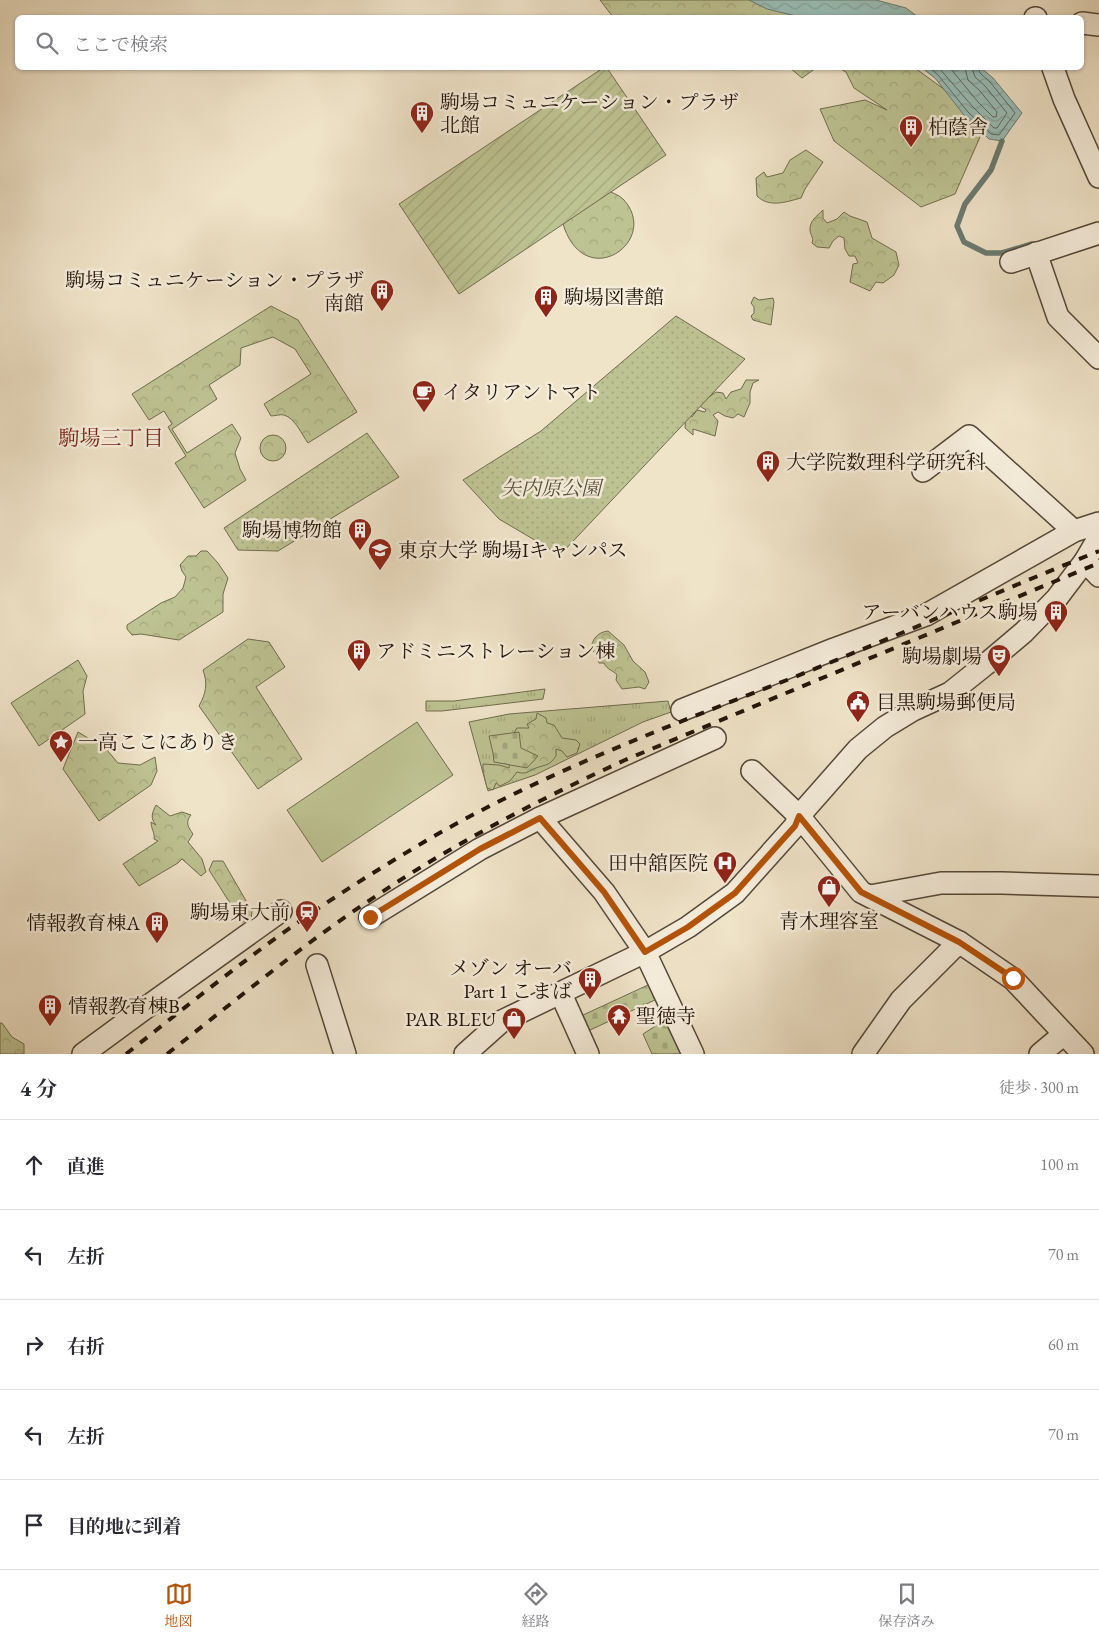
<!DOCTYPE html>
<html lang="ja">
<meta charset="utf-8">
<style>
:root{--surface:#fff;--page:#f7f7f7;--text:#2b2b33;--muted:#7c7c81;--line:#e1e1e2;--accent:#b45309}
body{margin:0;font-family:"EB Garamond","Noto Serif JP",serif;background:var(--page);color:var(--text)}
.stop{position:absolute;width:15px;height:15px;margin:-11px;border:4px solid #b45309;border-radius:50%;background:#fff}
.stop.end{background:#b45309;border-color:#fff;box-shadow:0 1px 5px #0008}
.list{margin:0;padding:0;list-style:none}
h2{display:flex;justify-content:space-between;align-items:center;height:65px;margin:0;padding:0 20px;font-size:21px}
h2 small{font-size:16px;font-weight:400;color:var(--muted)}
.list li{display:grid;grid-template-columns:32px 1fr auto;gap:15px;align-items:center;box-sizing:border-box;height:90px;padding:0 20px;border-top:1px solid var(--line)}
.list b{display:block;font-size:19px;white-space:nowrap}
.list em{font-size:16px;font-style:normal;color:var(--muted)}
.icon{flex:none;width:28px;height:28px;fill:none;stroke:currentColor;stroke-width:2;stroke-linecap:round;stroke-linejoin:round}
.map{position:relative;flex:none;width:1099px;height:1054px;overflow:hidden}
.search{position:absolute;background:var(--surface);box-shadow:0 1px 4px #0004;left:15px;right:15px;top:15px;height:55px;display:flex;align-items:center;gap:12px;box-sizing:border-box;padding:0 18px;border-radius:8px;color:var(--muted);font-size:19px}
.sheet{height:515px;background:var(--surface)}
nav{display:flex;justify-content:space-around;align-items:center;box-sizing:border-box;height:70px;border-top:1px solid var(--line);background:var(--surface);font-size:14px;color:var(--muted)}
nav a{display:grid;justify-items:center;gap:2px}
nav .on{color:var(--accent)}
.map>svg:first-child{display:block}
.grass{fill:url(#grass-tufts);stroke:#706c4e}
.forest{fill:url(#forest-crowns);stroke:#706c4e}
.cemetery{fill:url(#cemetery-stones);stroke:#706c4e}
.park{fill:url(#park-dots);stroke:#706c4e}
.garden{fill:url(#garden-furrows);stroke:#706c4e}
.pitch{fill:#bec393;stroke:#706c4e}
.water{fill:url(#water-waves);stroke:#6a7a71}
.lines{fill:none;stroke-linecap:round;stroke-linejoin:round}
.shore{stroke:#5e6960;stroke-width:1}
.stream{stroke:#6a7a71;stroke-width:5.5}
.minor-casing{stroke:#544839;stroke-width:24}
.minor{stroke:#f5eddb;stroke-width:21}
.rail{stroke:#211409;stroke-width:4;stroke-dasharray:9 9;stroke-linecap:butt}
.route{stroke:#b45309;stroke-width:6}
.labels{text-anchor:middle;stroke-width:5;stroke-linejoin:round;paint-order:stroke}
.poi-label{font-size:20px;fill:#211409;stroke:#f5eddb;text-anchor:start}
.park-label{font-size:20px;font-style:italic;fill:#585139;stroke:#f5eddb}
.neighbourhood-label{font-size:21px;fill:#7a1f14;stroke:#f5eddb}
</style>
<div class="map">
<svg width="1099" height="1054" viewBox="0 0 1099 1054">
<defs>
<pattern id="grass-tufts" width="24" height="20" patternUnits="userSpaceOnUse" patternTransform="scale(1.25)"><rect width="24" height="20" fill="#bec393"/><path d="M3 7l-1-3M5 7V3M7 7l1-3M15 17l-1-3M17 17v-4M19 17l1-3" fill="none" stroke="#a3a77d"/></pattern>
<pattern id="forest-crowns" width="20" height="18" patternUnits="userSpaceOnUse" patternTransform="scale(1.25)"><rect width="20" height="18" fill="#bec393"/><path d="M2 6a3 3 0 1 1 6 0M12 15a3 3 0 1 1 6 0" fill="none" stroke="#a3a77d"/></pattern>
<pattern id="cemetery-stones" width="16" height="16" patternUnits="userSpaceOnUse" patternTransform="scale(1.25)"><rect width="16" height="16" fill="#bec393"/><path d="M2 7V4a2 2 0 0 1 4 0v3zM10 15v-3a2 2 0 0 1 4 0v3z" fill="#a3a77d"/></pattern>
<pattern id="park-dots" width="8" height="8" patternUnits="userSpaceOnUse" patternTransform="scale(1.25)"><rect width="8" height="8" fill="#bec393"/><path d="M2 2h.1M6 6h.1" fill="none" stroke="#a3a77d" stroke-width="1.8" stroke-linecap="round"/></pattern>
<pattern id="garden-furrows" width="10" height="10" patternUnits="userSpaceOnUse" patternTransform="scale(1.25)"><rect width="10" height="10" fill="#bec393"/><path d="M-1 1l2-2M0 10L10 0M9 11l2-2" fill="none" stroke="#a3a77d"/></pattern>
<pattern id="water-waves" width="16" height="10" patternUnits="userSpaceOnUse" patternTransform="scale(1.25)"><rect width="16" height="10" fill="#9abeb7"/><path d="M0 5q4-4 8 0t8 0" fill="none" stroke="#84a29c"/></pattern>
</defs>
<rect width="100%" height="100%" fill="#efe3c8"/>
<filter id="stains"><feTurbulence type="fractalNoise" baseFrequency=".004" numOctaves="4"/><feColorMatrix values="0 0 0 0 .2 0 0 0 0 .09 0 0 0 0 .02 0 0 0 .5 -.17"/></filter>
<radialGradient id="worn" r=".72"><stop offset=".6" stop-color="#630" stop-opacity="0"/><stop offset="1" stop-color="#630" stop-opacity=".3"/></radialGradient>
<g class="grass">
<path d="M 545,689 L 543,699 L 442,711 L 426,711 L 426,701 L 454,701 Z"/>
<path d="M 668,701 L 671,712 L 643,722 L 535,775 L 488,791 L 469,722 L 509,714 Z"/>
</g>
<g class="forest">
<path d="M 600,0 L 774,0 L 821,17 L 613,17 Z"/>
<path d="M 790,68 L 816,68 L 802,78 Z"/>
<path d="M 839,68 L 915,68 L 967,106 L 980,137 L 955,194 L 921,207 L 834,141 L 820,109 L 865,100 L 887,110 L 854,88 L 846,72 Z"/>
<path d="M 806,150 L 823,162 L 805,189 L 801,198 C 786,202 769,208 757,196 L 756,178 L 764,172 L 767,177 L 783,173 L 790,160 Z"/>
<path d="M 605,190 C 611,192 619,195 623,199 C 662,240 585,295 563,224 L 573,202 Z"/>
<path d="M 823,210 L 823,218 L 827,223 L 837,219 L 844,212 L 850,216 L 867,222 L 872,238 L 896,252 L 899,265 L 894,275 L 883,283 L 876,282 L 870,291 L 850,282 L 853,264 L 858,263 L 855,256 L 849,256 L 845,249 L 844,238 L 839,236 L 833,241 L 829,248 L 817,247 L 812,243 C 814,238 811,236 810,231 C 809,221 817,216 823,210 Z"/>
<path d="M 754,297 L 759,300 L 773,298 L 774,302 L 771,325 L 753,320 L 751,316 L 754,313 L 754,307 L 751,303 Z"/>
<path d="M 271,306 L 298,320 L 357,412 L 308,443 C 302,435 295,418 284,415 C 280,414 275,416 271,416 L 264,404 L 311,374 L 295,349 L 273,337 L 241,348 L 240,365 L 209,385 L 217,399 L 172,429 L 187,453 L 232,424 L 241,438 L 235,453 L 240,469 L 246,480 L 204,508 L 175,463 L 186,456 L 168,427 L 172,424 L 164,411 L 149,420 L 132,394 Z"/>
<path d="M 746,380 L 759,380 L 753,383 L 750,392 L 750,403 L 744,417 L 738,414 L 733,418 L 725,416 L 718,412 L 713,415 L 718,421 L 715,436 L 693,429 L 693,435 L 685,428 L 686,412 L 690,411 L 692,417 L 697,410 L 705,412 L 706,410 L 698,405 L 716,392 L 723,393 L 726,399 L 731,392 L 741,389 Z"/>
<circle cx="273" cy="448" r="13"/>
<path d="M 201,551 L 207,551 L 218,563 L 228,578 L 223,594 L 223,612 L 179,640 L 141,634 L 132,635 L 127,629 L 127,625 L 161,603 L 175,597 L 183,588 L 186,577 L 182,571 L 180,565 L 188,556 L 196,556 Z"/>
<path d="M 608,631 L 624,645 L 633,661 L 645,672 L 649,682 L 645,689 L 639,687 L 622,689 L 616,680 L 617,675 C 613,670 607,670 604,663 L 599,663 L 596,654 L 591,649 C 592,639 598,632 608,631 Z"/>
<path d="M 248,639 L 269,642 L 285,667 L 256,687 L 302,759 L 258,789 L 199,706 C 206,693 208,684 203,670 Z"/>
<path d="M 78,660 L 87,676 L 83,691 L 85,714 L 39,746 L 11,703 Z"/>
<path d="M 537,713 L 546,718 L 547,723 L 554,725 L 562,738 L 576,740 L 580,744 L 577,753 L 567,757 L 562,751 L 556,749 L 556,756 C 549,766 547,764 536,768 C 528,771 527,775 517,772 L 510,781 L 500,786 L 496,783 L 493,790 L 487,788 L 483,771 L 483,764 L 499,765 L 509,768 L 514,733 L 517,728 L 529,728 L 527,724 L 536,719 Z"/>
<path d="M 78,732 L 106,749 L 118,763 L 140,765 L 155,757 L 157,771 L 151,785 L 99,821 L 63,769 Z"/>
<path d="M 156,805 L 170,816 L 182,812 L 191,815 C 185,822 188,827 193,834 L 188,842 L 202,859 L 206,872 L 201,876 L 182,859 L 178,863 L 139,886 L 123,864 L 158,841 L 154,839 C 155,832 151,829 151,822 L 156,825 C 150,818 152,813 156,805 Z"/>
<path d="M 213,861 L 223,861 L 252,911 L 251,920 L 242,922 L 209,870 Z"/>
<path d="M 0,1023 L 2,1023 L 12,1037 L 24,1044 L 24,1054 L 0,1054 Z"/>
</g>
<g class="cemetery">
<path d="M 519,732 L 521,748 L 538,756 L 527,768 L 494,762 L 493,753 L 489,736 Z"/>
<path d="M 650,984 L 657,999 L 588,1031 L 581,1016 Z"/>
<path d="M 668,1018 L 685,1054 L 652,1054 L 643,1034 Z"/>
</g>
<g class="park">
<path d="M 676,316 L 745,359 L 560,555 L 499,519 L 463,480 L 541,431 Z"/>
<path d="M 367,433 L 399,477 L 278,551 L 238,550 L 224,528 Z"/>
</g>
<path class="garden" d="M 603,68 L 607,68 L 666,155 L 459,294 L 399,204 Z"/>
<path class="pitch" d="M 417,722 L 453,775 L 322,862 L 287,810 Z"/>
<g class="water">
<path d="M 749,0 L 876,0 L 906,8 L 918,17 L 800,17 L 767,9 Z"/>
<path d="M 922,68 L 981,68 L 993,78 L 1022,113 L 1002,141 L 989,139 L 964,115 L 935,78 Z"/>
</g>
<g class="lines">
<g class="shore">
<path d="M 930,68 L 938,75 L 968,112 L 991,134 L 999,135 L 1015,113 L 990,82 L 980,73 L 978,68"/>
<path d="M 939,68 L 973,107 L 994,128 L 997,128 L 1007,113 L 985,86 L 975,77 L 972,68"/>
<path d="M 950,68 L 978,102 L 993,117 L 996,117 L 997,112 L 980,91 L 968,80 L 965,68"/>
</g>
<path class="stream" d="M 1002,141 L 991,170 L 965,204 L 957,226 L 964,242 L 986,253 L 1002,253 L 1032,244"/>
<g class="minor-casing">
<g id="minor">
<path d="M 1035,18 L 1036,18"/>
<path d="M 1082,23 L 1099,25"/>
<path d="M 1053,68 L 1064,99 L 1099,177"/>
<path d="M 1036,253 L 1058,317 L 1099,358"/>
<path d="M 1011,262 L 1099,233"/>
<path d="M 923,471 L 969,436 L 1074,531"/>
<path d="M 1085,561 L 1099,576"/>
<path d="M 682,710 L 834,649 L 926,615 L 1074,531 L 1099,523"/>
<path d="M 752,771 L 799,816 L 861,892 L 959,942 L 1013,979 L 1083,1054"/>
<path d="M 540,818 L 604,892 L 645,952 L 693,1054"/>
<path d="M 870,896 L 941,883 L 1002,883 L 1099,886"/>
<path d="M 370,917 L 480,849 L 540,818 L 715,738"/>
<path d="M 317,965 L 345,1054"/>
<path d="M 561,994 L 588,1054"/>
<path d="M 83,1054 L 151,1004 L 281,911"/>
<path d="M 465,1054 L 502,1021 L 645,952 L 688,927 L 735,893 L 795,826 L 799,816 L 858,749 L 885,727 L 913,710 L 950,693 L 985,665 L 1024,632 L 1057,598 L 1085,561 L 1099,537"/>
<path d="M 863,1054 L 901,1000 L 959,942"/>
<path d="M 1040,1054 L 1064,1034"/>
</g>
</g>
<use href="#minor" class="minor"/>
<g class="rail">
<path d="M 126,1054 C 168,1021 210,987 253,955 C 307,914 365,877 424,842 C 538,775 664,728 787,680 C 892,638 995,593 1099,551"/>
<path d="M 167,1054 C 235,1001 303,944 376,896 C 455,843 538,800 625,760 L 1099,563"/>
</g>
</g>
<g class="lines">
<path class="route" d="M 370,917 L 480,849 L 540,818 L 604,892 L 645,952 L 688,927 L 735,893 L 795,826 L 799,816 L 861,892 L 959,942 L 1013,978"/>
</g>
<defs>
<g id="building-pin" transform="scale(1.25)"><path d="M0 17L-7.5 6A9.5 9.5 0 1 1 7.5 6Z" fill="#8f2418" stroke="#f5eddb"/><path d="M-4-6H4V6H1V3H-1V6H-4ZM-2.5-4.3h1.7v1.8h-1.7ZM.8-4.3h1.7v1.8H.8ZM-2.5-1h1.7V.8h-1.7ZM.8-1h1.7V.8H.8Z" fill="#fff"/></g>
<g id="cafe-pin" transform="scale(1.25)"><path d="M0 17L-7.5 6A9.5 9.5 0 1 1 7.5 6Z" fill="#8f2418" stroke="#f5eddb"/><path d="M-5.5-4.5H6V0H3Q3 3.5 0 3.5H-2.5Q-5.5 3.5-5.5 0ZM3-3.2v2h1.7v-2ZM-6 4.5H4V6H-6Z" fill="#fff"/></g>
<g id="university-pin" transform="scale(1.25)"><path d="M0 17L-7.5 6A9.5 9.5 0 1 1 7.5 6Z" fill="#8f2418" stroke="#f5eddb"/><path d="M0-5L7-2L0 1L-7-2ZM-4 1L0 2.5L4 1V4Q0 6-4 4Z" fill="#fff"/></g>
<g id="theatre-pin" transform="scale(1.25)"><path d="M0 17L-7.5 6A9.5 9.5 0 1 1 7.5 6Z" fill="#8f2418" stroke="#f5eddb"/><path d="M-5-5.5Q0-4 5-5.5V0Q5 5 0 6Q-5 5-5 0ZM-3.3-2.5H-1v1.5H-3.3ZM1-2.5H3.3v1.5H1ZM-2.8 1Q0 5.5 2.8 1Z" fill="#fff"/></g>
<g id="civic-pin" transform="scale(1.25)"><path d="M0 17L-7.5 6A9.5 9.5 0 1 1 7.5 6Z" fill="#8f2418" stroke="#f5eddb"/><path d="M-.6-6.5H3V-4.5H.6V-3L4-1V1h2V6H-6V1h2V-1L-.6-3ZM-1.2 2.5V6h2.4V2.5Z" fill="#fff"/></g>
<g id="sight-pin" transform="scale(1.25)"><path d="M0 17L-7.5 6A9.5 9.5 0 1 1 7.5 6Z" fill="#8f2418" stroke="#f5eddb"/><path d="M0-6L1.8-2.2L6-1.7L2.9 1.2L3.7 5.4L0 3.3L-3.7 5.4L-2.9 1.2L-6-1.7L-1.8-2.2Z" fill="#fff"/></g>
<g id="hospital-pin" transform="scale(1.25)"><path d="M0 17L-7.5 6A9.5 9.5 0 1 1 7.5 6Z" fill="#8f2418" stroke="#f5eddb"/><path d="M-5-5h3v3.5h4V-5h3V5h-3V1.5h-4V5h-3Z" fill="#fff"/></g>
<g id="shop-pin" transform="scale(1.25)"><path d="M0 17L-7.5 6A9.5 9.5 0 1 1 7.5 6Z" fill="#8f2418" stroke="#f5eddb"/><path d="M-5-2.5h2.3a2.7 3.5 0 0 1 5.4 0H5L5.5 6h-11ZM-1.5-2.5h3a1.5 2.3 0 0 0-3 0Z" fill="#fff"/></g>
<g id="station-pin" transform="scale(1.25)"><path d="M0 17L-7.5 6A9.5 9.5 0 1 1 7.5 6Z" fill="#8f2418" stroke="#f5eddb"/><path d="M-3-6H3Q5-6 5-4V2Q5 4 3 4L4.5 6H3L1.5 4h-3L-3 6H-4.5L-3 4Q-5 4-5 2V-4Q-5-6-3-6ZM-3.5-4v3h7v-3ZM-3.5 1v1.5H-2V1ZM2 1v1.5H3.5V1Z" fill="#fff"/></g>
<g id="temple-pin" transform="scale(1.25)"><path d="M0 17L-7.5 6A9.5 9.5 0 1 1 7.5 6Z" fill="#8f2418" stroke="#f5eddb"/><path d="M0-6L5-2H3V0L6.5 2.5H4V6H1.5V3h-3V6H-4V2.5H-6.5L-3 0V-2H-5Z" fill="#fff"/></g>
</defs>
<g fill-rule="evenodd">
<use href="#building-pin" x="422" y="113"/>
<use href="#building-pin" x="911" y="127"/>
<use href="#building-pin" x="382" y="291"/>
<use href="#building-pin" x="546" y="297"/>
<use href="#cafe-pin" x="424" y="392"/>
<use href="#building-pin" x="768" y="462"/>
<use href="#building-pin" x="360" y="530"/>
<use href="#university-pin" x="380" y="550"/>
<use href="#building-pin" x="1056" y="612"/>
<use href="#building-pin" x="359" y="651"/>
<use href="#theatre-pin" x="999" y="656"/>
<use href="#civic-pin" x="858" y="702"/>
<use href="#sight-pin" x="61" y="742"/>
<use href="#hospital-pin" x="725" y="863"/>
<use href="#shop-pin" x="829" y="887"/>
<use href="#station-pin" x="307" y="912"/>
<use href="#building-pin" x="157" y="923"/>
<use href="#building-pin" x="590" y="979"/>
<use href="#building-pin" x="50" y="1006"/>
<use href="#temple-pin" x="619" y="1016"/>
<use href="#shop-pin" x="514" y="1019"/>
</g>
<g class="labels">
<g class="poi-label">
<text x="440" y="109">駒場コミュニケーション・プラザ<tspan x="440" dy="23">北館</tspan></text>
<text x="928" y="134">柏蔭舎</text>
<text x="364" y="287" text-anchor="end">駒場コミュニケーション・プラザ<tspan x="364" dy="23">南館</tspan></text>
<text x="564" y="304">駒場図書館</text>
<text x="442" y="399">イタリアントマト</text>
<text x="786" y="469">大学院数理科学研究科</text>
<text x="342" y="537" text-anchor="end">駒場博物館</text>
<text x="398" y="557">東京大学 駒場Ⅰキャンパス</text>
<text x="1038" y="619" text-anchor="end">アーバンハウス駒場</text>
<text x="376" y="658">アドミニストレーション棟</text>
<text x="982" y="663" text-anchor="end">駒場劇場</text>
<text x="876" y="709">目黒駒場郵便局</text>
<text x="78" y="749">一高ここにありき</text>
<text x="708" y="870" text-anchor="end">田中舘医院</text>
<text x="290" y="919" text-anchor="end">駒場東大前</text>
<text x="829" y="928" text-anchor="middle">青木理容室</text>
<text x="140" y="930" text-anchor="end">情報教育棟A</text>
<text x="572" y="975" text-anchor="end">メゾン オーバ<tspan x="572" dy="23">Part 1 こまば</tspan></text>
<text x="68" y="1013">情報教育棟B</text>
<text x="636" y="1023">聖徳寺</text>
<text x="496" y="1026" text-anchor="end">PAR BLEU</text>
</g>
<g class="park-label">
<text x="551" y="495">矢内原公園</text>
</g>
<g class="neighbourhood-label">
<text x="111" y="445">駒場三丁目</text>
</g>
</g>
<rect width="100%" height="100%" filter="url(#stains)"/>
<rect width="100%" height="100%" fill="url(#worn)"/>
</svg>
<div class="stop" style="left:1013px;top:978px"></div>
<div class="stop end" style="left:370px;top:917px"></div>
<div class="search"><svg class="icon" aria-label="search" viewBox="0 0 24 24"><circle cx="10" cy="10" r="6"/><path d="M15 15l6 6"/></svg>ここで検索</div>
</div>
<section class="sheet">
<h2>4 分<small>徒歩 · 300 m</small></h2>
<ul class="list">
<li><svg class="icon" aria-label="ahead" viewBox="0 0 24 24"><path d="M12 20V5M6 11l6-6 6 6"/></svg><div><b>直進</b></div><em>100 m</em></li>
<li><svg class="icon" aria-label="left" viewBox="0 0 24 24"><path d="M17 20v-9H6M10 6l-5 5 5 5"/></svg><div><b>左折</b></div><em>70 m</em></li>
<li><svg class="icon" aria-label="right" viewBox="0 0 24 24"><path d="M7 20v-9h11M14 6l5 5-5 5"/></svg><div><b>右折</b></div><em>60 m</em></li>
<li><svg class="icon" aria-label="left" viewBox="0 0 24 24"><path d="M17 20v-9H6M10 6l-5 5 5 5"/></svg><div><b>左折</b></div><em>70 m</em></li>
<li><svg class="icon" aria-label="arrive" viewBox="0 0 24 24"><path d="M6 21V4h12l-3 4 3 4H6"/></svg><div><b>目的地に到着</b></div></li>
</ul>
</section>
<nav>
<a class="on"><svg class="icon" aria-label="map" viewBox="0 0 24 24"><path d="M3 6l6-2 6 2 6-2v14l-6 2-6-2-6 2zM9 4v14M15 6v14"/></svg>地図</a>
<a><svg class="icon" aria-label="directions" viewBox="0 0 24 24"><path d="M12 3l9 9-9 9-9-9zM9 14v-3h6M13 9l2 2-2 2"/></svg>経路</a>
<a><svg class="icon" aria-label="saved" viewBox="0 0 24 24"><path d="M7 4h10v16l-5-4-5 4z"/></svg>保存済み</a>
</nav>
